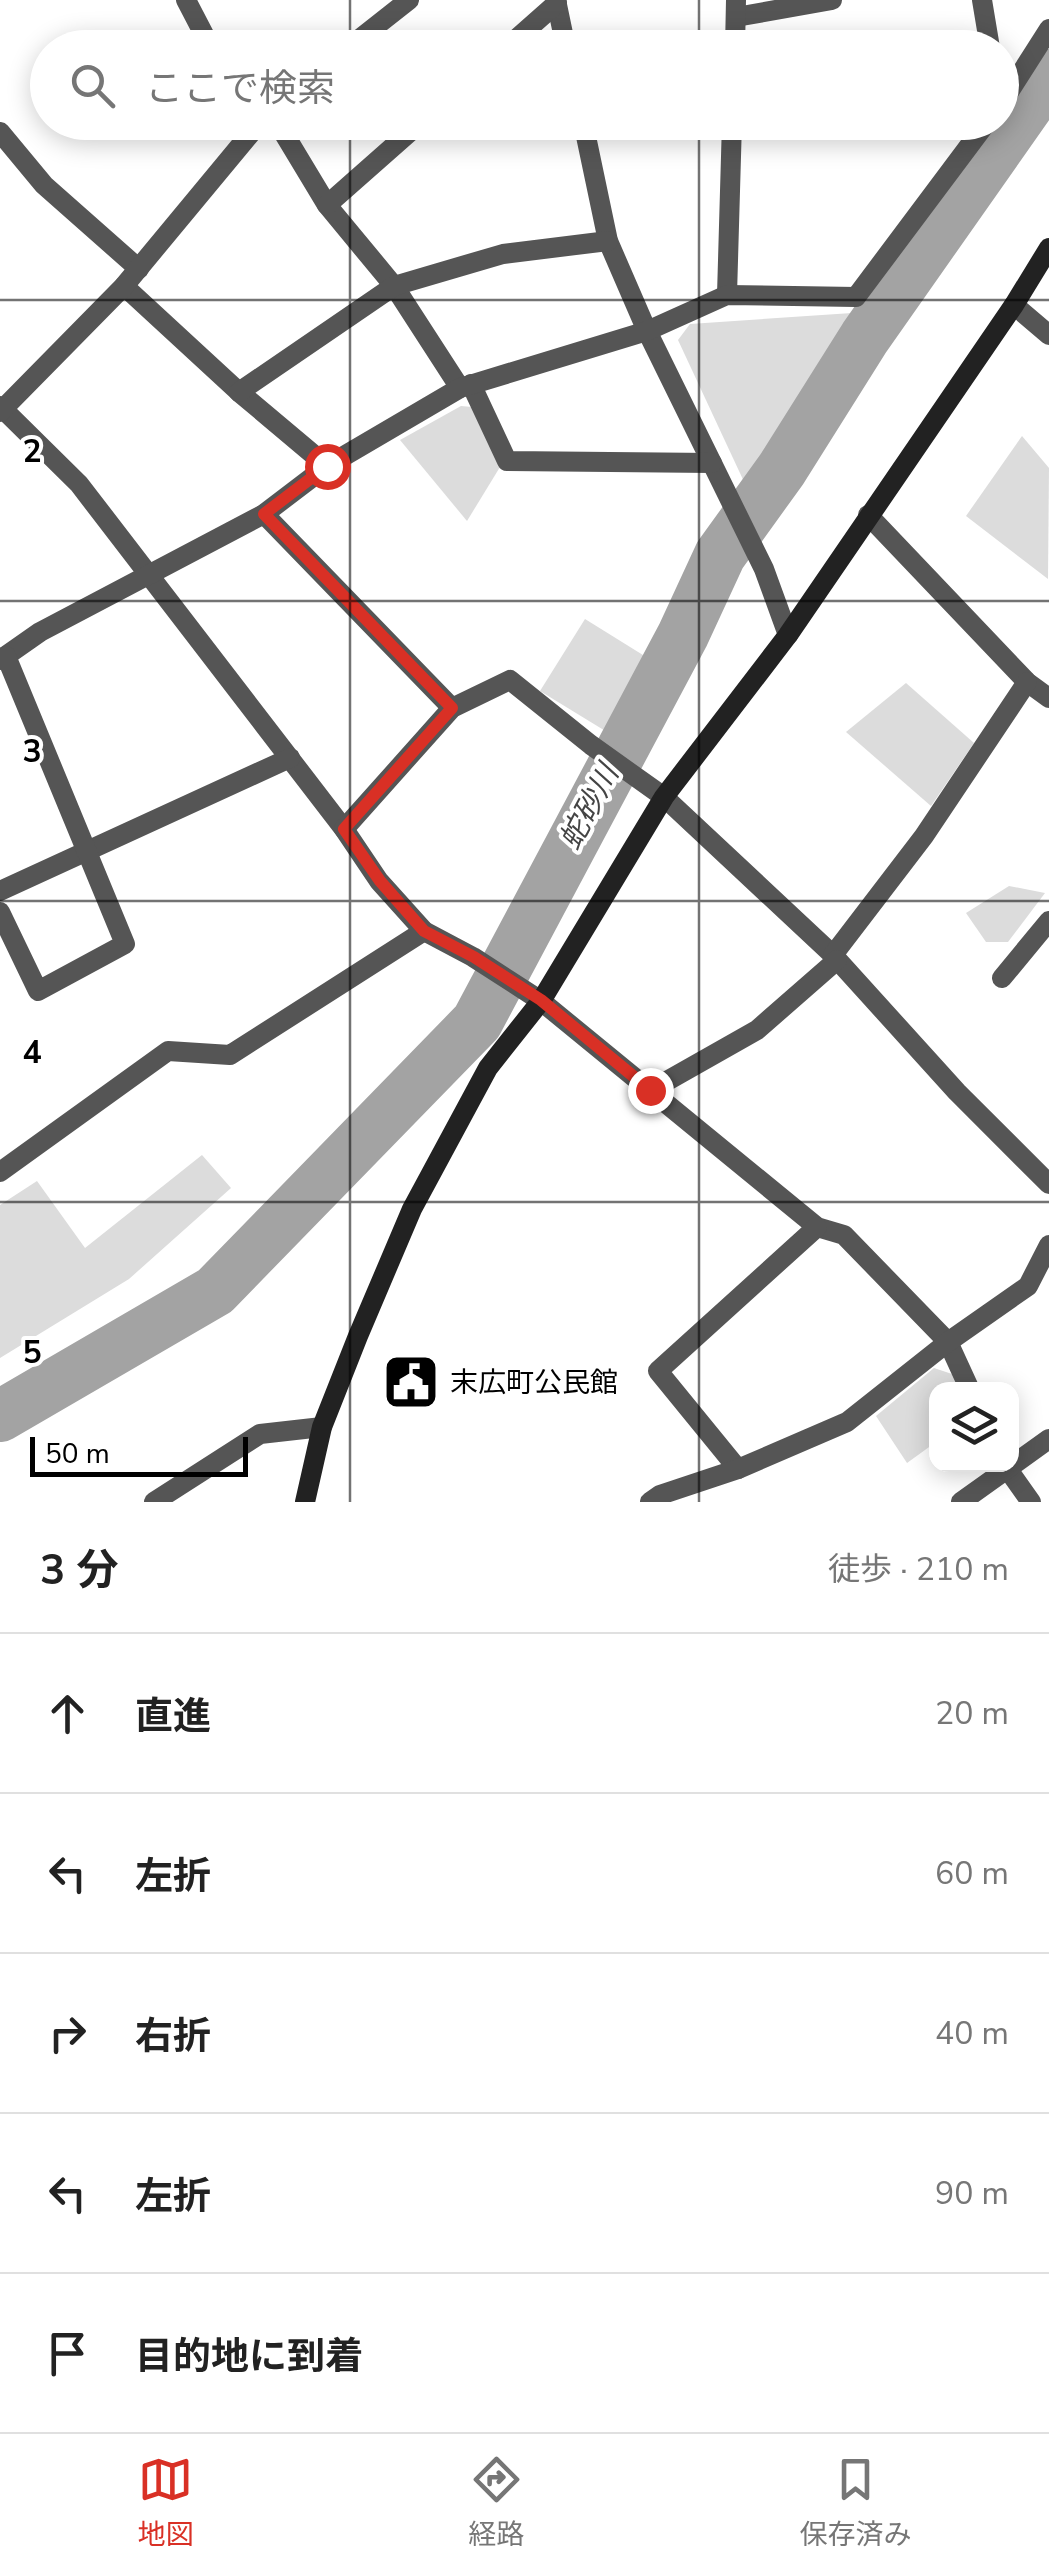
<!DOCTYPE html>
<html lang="ja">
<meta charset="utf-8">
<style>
:root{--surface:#fff;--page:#f6f6f6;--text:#222;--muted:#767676;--line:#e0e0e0;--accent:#d93025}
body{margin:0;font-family:"Nunito Sans","Noto Sans JP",sans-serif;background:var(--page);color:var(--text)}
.controls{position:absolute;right:30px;bottom:30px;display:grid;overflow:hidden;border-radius:20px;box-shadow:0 5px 25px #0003}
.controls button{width:90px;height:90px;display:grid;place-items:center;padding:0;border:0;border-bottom:2px solid var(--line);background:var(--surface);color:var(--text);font:50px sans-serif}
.scale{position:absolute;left:30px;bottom:25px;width:218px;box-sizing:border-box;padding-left:10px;border:5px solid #000;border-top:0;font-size:28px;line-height:35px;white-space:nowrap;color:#000;-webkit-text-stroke:8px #fff;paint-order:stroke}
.stop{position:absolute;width:30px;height:30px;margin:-22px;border:8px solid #d93025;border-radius:50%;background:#fff}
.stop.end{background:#d93025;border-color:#fff;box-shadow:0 2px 10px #0008}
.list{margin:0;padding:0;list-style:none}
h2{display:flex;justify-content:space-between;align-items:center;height:130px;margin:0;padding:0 40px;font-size:42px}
h2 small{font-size:32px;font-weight:400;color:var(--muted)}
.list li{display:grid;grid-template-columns:65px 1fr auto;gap:30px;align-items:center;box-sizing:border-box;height:160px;padding:0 40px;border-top:2px solid var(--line)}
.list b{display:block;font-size:38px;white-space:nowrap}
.list em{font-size:32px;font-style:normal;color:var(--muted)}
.icon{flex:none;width:55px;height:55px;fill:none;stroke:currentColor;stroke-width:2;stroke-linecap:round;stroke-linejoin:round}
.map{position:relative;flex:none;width:1049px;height:1502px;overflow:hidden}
.search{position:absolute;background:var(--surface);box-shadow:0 5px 25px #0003;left:30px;right:30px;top:30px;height:110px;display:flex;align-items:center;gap:25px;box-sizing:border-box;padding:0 35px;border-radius:55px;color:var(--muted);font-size:38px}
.sheet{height:930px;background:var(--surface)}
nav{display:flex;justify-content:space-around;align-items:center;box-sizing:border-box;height:140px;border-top:2px solid var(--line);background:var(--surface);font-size:28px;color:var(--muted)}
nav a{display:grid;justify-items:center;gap:5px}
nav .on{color:var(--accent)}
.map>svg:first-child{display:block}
.park{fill:#dcdcdc}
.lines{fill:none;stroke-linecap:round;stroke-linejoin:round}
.river{stroke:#a3a3a3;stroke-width:52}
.street{stroke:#555;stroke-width:20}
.secondary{stroke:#222;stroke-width:20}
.route{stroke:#d93025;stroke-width:12}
.grid{fill:none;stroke:#000;stroke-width:2.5;stroke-opacity:0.55}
.labels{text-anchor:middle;stroke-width:8;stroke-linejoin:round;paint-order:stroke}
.poi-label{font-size:28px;fill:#000;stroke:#fff;text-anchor:start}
.water-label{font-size:30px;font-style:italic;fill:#444;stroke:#fff}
.grid-label{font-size:32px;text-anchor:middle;font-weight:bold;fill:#000;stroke:#fff;stroke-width:8;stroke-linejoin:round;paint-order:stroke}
</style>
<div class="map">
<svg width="1049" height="1502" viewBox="0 0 1049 1502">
<rect width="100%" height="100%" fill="#fff"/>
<g class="park">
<path d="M 852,313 L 746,486 L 678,340 L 690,324 Z"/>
<path d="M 461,406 L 472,407 L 500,467 L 467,521 L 400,440 Z"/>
<path d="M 1022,436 L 1049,468 L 1048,579 L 966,516 Z"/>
<path d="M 585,619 L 651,660 L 607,732 L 540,691 Z"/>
<path d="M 906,683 L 974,743 L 931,806 L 846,732 Z"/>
<path d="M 1009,886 L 1045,893 L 1008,942 L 986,942 L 966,913 Z"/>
<path d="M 202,1155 L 231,1188 L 129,1279 L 0,1358 L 0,1205 L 37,1181 L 85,1248 Z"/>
<path d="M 934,1368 L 955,1375 L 962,1389 L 936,1390 L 936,1442 L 907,1463 L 876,1416 Z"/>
</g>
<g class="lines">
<path class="river" d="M 0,1416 L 215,1291 L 477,1022 L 683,635 L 720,555 L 782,469 L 865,337 L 1049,75"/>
<g class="street">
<path d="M 186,0 L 211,48"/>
<path d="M 556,0 L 566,48"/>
<path d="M 982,0 L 990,48"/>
<path d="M 736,17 L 832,0"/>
<path d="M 348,48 L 409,0"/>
<path d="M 506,48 L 557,3"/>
<path d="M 735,48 L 736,0"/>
<path d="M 1002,103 L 1049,29"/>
<path d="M 277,122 L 327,205 L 394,286 L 460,388"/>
<path d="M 583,122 L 608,241 L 647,331 L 764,569 L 788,635"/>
<path d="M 0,132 L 44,185 L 139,269"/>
<path d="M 327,205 L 421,122"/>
<path d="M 124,286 L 239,392 L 327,466"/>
<path d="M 727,295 L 732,122"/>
<path d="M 1014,305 L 1049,335"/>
<path d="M 471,384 L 507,461 L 712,463"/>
<path d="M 239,392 L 394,286 L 503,254 L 608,241"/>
<path d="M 0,406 L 79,484 L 344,829 L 379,881 L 424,931 L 473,957 L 541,1001 L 817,1227 L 844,1235 L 948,1342 L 970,1390"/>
<path d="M 0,412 L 124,286 L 260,122"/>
<path d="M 264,514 L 452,708"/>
<path d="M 868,515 L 1027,682 L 1049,698"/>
<path d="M 0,660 L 40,632 L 264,514 L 327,466 L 460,388 L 647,331 L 727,295 L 856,297 L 987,122"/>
<path d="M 344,829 L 452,708 L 510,680 L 591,745 L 664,797 L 833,955 L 957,1092 L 1049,1184"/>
<path d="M 0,891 L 290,758"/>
<path d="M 0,912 L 38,991 L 125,944 L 6,656"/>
<path d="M 833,955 L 924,836 L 1027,682"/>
<path d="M 1002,978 L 1049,921"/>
<path d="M 651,1090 L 757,1030 L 837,960"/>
<path d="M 0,1172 L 168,1051 L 230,1055 L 424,931"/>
<path d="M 1004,1464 L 1031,1502"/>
<path d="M 738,1469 L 658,1371 L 817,1227"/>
<path d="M 154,1502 L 260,1434 L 322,1427"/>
<path d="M 650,1502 L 660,1495 L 738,1469 L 847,1422 L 948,1342 L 1028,1286 L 1049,1245"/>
<path d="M 961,1502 L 1049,1439"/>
</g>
<path class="secondary" d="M 305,1502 L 322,1427 L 358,1336 L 412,1209 L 488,1068 L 541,1001 L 664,797 L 788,635 L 1014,305 L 1049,248"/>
</g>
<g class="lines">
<path class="route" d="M 327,466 L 264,514 L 452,708 L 344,829 L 380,881 L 424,931 L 474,957 L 541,1000 L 650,1090"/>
</g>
<path class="grid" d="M 350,0 L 350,48M 699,0 L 699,48M 350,122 L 350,1502M 699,122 L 699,1502M 0,300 L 1049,300M 0,601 L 1049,601M 0,901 L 1049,901M 0,1202 L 1049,1202"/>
<defs>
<g id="civic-square" transform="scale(2.875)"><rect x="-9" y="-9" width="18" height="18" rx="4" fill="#000" stroke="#fff"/><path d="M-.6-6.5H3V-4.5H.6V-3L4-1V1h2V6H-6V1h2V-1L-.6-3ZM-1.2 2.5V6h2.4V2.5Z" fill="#fff"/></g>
</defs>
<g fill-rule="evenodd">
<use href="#civic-square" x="411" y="1382"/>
</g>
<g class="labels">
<g class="poi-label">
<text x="450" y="1392">末広町公民館</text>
</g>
<g class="water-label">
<text transform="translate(589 807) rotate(-62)" y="10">蛇砂川</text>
</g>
</g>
<g class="grid-label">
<text x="32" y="462">2</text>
<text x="32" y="762">3</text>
<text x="32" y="1063">4</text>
<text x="32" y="1363">5</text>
</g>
</svg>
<div class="controls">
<button><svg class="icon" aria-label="layers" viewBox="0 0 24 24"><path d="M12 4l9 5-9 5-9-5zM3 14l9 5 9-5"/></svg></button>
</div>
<div class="scale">50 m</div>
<div class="stop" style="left:327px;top:466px"></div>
<div class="stop end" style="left:650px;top:1090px"></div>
<div class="search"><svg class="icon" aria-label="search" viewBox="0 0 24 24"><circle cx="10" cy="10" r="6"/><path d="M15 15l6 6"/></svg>ここで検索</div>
</div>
<section class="sheet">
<h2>3 分<small>徒歩 · 210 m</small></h2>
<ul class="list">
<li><svg class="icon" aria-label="ahead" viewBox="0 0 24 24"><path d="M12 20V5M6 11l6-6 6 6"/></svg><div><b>直進</b></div><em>20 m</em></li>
<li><svg class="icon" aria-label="left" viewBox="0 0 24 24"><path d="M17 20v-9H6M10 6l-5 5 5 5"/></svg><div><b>左折</b></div><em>60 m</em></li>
<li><svg class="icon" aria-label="right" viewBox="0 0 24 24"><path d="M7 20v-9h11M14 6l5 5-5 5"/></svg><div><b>右折</b></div><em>40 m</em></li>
<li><svg class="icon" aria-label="left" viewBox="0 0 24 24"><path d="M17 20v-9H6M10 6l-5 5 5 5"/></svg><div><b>左折</b></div><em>90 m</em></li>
<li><svg class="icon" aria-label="arrive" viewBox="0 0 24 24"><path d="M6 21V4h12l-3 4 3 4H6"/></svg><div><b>目的地に到着</b></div></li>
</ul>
</section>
<nav>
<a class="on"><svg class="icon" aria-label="map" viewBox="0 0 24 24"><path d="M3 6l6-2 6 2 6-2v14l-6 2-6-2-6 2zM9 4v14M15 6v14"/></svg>地図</a>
<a><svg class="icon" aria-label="directions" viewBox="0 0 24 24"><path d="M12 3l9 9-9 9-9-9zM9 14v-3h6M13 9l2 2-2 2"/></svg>経路</a>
<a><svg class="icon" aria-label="saved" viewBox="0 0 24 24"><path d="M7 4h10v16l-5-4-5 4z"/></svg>保存済み</a>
</nav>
